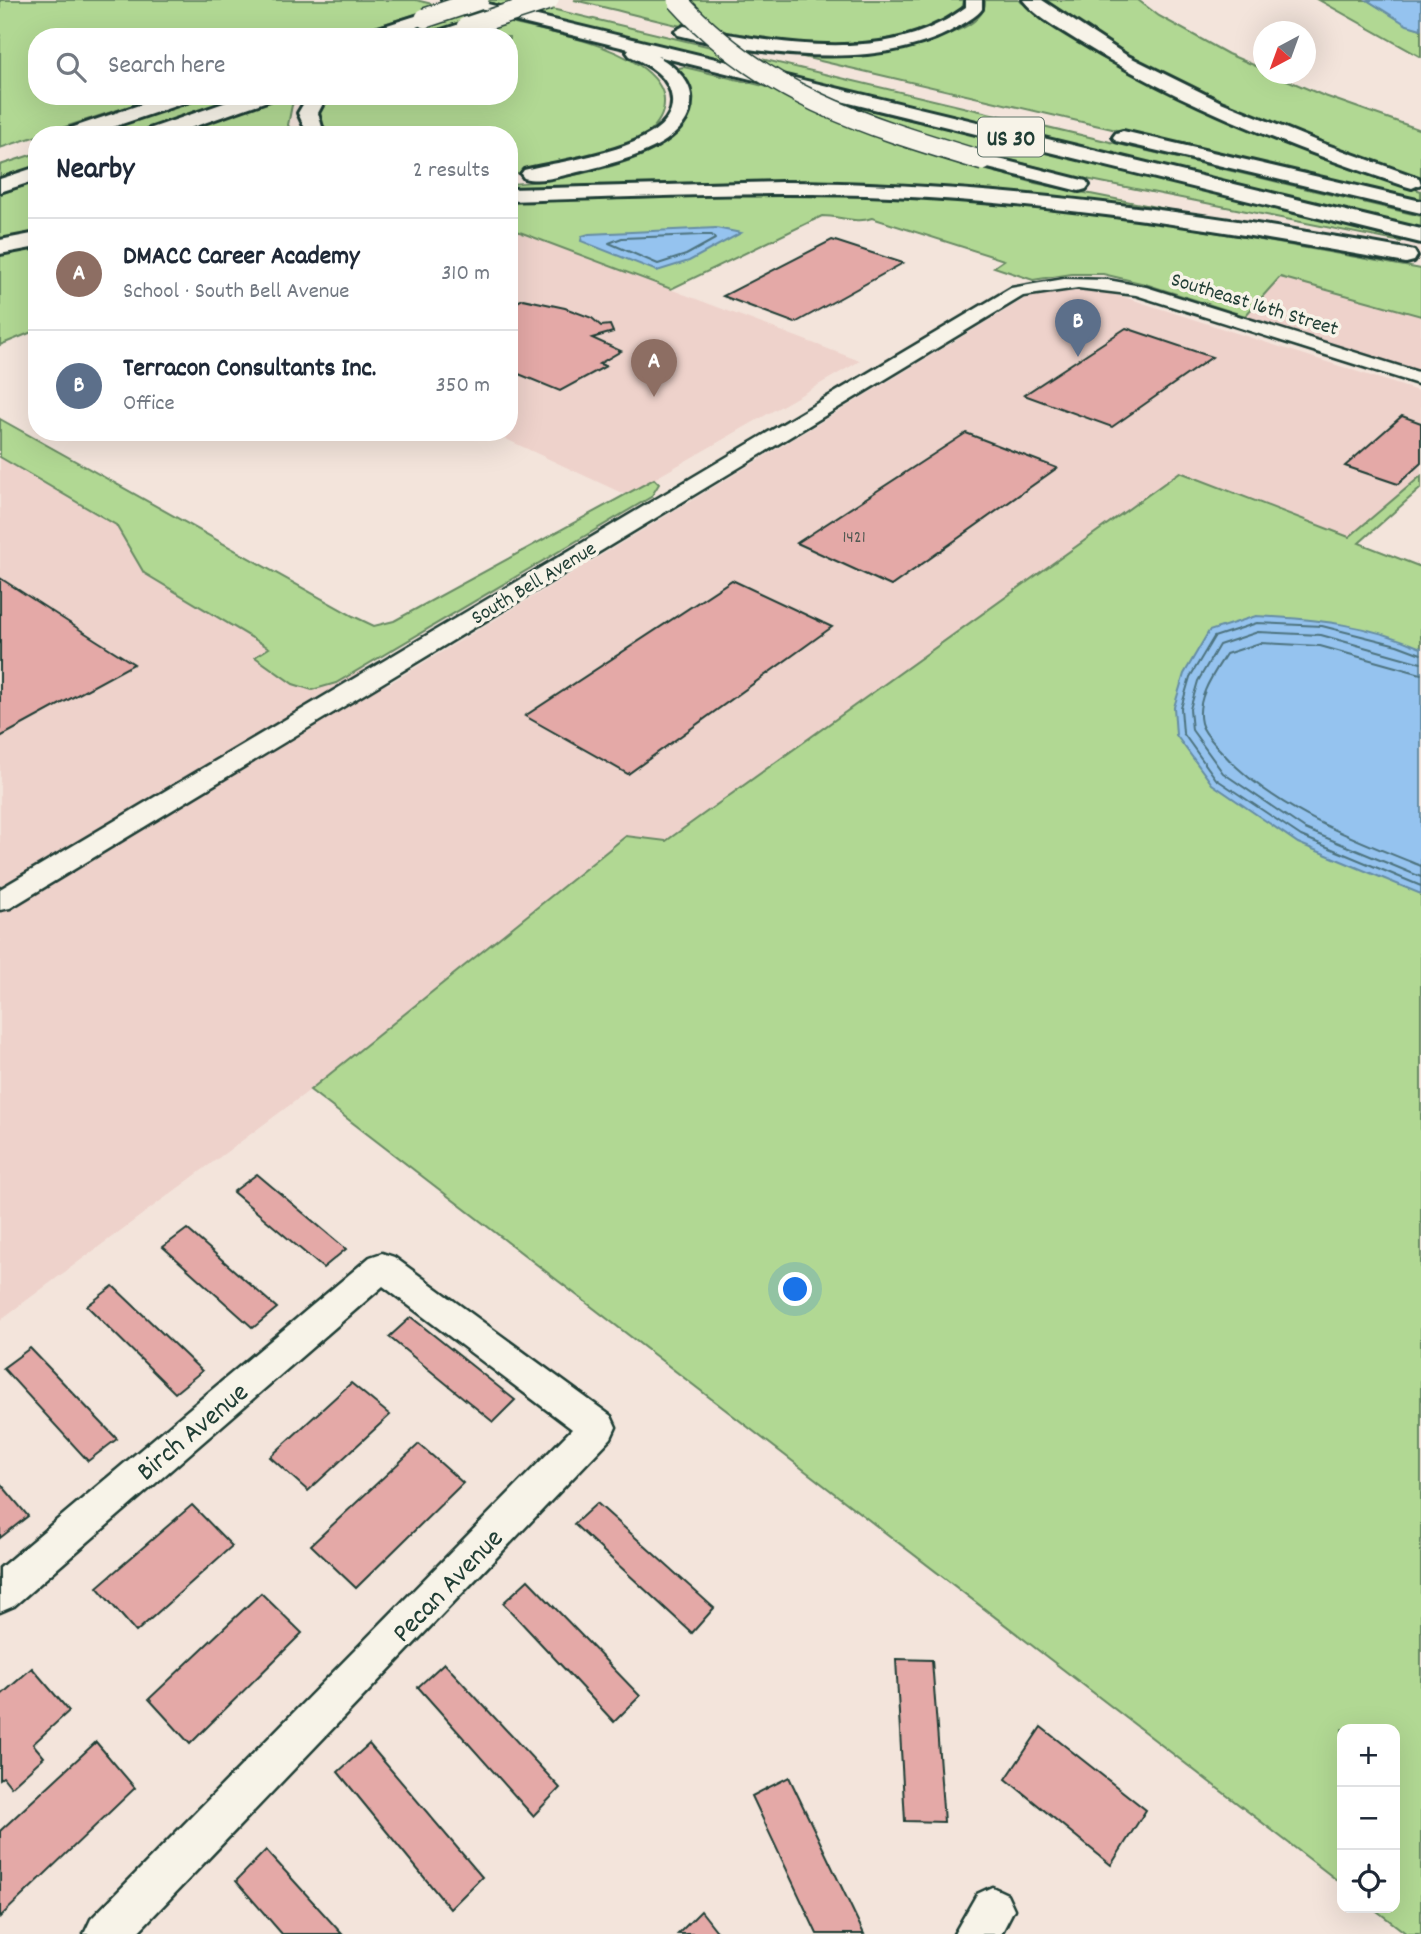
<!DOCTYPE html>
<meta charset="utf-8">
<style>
:root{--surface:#fff;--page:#f2f2f3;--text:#1f2937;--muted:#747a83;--line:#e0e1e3;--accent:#c8321e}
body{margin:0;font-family:Dekko,sans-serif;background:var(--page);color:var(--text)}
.controls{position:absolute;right:21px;bottom:21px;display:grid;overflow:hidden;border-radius:14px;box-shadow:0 7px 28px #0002}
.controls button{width:63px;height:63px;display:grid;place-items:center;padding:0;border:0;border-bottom:2px solid var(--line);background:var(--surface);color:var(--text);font:35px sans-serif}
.compass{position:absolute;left:1253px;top:21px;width:63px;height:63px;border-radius:50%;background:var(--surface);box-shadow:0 7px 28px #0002;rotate:221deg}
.you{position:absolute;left:796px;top:1290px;width:24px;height:24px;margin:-18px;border:5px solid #fff;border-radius:50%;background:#1a73e8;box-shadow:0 0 0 10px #1a73e833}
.badge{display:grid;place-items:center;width:46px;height:46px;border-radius:50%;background:var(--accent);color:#fff;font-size:23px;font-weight:700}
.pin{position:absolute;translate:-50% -58px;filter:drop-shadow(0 2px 4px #0008)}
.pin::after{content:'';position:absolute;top:37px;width:24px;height:21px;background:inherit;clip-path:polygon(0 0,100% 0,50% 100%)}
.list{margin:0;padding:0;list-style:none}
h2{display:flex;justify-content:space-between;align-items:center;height:91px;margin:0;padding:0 28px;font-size:30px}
h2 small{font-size:23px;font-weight:400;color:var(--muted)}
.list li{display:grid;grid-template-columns:46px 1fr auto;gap:21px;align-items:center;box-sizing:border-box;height:112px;padding:0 28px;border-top:2px solid var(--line)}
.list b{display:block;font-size:26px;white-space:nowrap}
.list p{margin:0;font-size:23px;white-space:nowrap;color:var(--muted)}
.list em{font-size:23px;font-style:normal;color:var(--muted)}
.icon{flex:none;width:38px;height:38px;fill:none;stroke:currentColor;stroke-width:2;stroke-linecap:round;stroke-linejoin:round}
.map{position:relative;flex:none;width:1421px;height:1934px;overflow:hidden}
.search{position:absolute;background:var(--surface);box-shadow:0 7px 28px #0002;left:28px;top:28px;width:490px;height:77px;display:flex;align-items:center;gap:18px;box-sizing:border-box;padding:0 24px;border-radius:28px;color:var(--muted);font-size:26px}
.panel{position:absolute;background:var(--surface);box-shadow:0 7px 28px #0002;left:28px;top:126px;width:490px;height:315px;border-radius:28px}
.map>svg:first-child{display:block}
.built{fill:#eed2cb}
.green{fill:#b1d893;stroke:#688a64;stroke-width:2}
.water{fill:#95c3ef;stroke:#668da4;stroke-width:2}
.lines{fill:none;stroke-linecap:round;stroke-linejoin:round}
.shore{stroke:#4e737f;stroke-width:2}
.building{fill:#e4a9a7;stroke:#1f3d34;stroke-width:2}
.minor-casing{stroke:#1f3d34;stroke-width:5}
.motorway-casing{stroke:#1f3d34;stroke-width:6}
.minor{fill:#f7f3e8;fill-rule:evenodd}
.motorway{fill:#f7f3e8;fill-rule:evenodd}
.motorway-bridge-casing{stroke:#1f3d34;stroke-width:22;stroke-linecap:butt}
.motorway-bridge{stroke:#f7f3e8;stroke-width:19}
.labels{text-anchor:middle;stroke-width:7;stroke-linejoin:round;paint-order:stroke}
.far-number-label{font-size:18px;fill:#505851}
.far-street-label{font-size:21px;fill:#1f3d34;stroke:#f7f3e8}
.shield{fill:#f7f3e8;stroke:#60746a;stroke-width:2}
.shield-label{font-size:23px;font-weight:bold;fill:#1f3d34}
.near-street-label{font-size:28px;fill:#1f3d34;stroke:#f7f3e8}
</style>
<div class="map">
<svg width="1421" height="1934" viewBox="0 0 1421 1934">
<rect width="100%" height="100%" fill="#f3e4db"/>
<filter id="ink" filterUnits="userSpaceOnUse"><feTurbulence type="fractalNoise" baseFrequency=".0143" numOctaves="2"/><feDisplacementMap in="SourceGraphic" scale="14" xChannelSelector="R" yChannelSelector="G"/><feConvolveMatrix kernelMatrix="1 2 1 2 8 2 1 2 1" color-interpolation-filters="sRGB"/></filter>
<g filter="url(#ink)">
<g class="built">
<path d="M 509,228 L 860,361 L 626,495 L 491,432 L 509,432 Z"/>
<path d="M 1279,277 L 1421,316 L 1421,371 L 1245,316 Z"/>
<path d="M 1063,290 L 1096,291 L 1124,297 L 1421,392 L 1421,476 L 1350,537 L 1180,472 L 666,841 L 624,838 L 310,1090 L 0,1320 L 0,440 L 387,685 L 1026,298 Z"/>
</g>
<g class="green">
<path d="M 0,0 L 416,0 L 440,6 L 345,37 L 37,37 L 37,96 L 161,96 L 0,148 Z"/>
<path d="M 474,0 L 514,0 L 1421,216 L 1421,229 Z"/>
<path d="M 574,0 L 964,0 C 963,16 943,25 930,29 C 815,70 687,26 574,0 Z"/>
<path d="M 985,0 L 1018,0 L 1097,55 L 1173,94 L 1244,127 L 1421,191 L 1421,201 L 786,53 C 821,50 988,51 985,0 Z"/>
<path d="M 1040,0 L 1138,0 L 1159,16 L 1228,54 L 1263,69 L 1264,74 L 1273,74 L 1322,95 L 1421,130 L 1421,178 C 1287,133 1156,82 1040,0 Z"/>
<path d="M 1319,0 L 1367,0 L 1407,24 L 1421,29 L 1421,57 Z"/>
<path d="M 462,11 L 483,17 L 425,37 L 386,37 Z"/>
<path d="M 507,22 C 550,33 601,40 639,65 C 652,74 665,86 664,103 C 663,154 548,171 509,174 L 509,135 L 321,135 L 314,126 L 318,104 L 325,96 L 509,96 L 509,37 L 466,37 Z"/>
<path d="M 684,67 L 776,89 L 975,166 L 1035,183 L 1176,211 L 1009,193 L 905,186 L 509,191 L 509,184 C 551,182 639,166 670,139 C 680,129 685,119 690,106 L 673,69 Z"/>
<path d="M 207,96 L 248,96 L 134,135 L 91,135 Z"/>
<path d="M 285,96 L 302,96 L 292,105 L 288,125 L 294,135 L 173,135 Z"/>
<path d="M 843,104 L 1405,237 L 1401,242 L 1071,176 L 947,143 Z"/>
<path d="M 37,153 L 37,167 L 0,180 L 0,165 Z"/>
<path d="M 37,182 L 37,236 L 0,242 L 0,194 Z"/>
<path d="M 718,195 C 787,196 857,194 926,198 C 1092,207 1257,239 1421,269 L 1421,316 L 1280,277 L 1245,316 L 1145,284 L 1103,274 L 1072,274 L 1033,280 L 994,267 L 1004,260 L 872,218 C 855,224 841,216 822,216 L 671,289 L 509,228 L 509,202 Z"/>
<path d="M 37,247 L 37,330 L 0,345 L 0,254 Z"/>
<path d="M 0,419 L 353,616 L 374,626 L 394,621 L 654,479 L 659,484 L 651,497 L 336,683 L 312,690 L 293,684 L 255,657 L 269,648 L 144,573 L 116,525 L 0,457 Z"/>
<path d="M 1180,472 L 1349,537 L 1421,476 L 1421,488 L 1359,543 L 1421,567 L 1421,1934 L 1407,1934 L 1373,1908 L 1395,1908 L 1395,1729 L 1342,1729 L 1342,1884 L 310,1090 L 626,836 L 666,841 Z"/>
</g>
<g class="water">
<path d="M 1367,0 L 1421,0 L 1421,29 L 1407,25 Z"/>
<path d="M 716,228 L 741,233 L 689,261 L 657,271 L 581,241 L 582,236 L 589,234 Z"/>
<path d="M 1256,616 C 1315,619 1367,624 1421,648 L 1421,894 L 1298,843 L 1212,784 L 1176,735 L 1174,707 L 1184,674 L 1209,631 Z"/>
</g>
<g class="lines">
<g class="shore">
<path d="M 701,235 L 712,235 L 715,239 L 686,255 L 658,264 L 609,243 L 622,238 Z"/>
<path d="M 1421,654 L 1397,645 L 1322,626 L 1257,623 L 1214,637 L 1190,677 L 1181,708 L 1183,733 L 1216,779 L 1301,836 L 1421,886"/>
<path d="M 1421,663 L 1321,635 L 1258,632 L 1219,645 L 1198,681 L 1190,709 L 1192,730 L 1223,773 L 1305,829 L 1421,877"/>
<path d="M 1421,674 L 1320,646 L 1260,643 L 1226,654 C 1214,673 1195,699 1201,723 C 1203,732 1213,742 1219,749 C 1272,809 1349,837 1421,866"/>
</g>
</g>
<g class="building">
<path d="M 832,240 L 903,263 L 795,323 L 723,296 Z"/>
<path d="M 523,299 L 565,308 L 592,318 L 601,326 L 610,325 L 613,332 L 592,338 L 621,351 L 599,364 L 606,366 L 560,391 L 509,370 L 509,306 Z"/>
<path d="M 1126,328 L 1212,357 L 1112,427 L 1024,395 Z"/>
<path d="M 1402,416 L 1421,423 L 1421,463 L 1398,484 L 1345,466 Z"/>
<path d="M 966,433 L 1057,468 L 891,586 L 797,543 Z"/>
<path d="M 0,578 L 96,640 L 134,664 L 0,737 Z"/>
<path d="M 732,580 L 832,627 L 628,774 L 525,716 Z"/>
<path d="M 257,1174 L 346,1249 L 323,1268 L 233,1192 Z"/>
<path d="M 187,1229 L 277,1308 L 253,1328 L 163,1247 Z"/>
<path d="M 113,1286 L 202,1371 L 175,1393 L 87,1306 Z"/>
<path d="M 411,1317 L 515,1400 L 493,1422 L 389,1337 Z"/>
<path d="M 30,1348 L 117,1439 L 88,1461 L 3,1368 Z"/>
<path d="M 351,1383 L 390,1415 L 308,1491 L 270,1457 Z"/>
<path d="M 419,1444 L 463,1483 L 356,1588 L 311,1545 Z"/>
<path d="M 0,1483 L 28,1516 L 0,1538 Z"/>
<path d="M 597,1503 L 714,1608 L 692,1633 L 574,1524 Z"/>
<path d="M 192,1505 L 232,1546 L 136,1632 L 97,1587 Z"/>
<path d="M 528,1580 L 640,1696 L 614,1722 L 503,1603 Z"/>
<path d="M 261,1593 L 302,1633 L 190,1744 L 149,1699 Z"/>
<path d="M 896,1659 L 932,1660 L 944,1822 L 905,1821 Z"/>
<path d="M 444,1663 L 560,1788 L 533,1816 L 418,1687 Z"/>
<path d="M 32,1668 L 69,1711 L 33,1744 L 44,1757 L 11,1787 L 3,1777 L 0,1779 L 0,1696 Z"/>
<path d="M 1041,1727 L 1146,1810 L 1111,1865 L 1006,1779 Z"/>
<path d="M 96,1742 L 135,1788 L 0,1917 L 0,1831 Z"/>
<path d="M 369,1744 L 482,1877 L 450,1909 L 338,1772 Z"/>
<path d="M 789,1777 L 864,1934 L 817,1934 L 752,1796 Z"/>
<path d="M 266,1850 L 342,1934 L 282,1934 L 236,1881 Z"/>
<path d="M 701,1911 L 719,1934 L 678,1934 Z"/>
</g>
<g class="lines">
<g class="minor-casing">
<g id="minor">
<path d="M 1064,279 L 1108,280 L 1146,287 L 1421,373 L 1421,385 L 1136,295 L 1078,288 L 1023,296 L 10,908 L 0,910 L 0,889 L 1011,288 Z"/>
<path d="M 382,1253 L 394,1257 L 611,1416 L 616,1427 L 611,1438 L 136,1934 L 84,1934 L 91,1919 L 572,1429 L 383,1286 L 14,1606 L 0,1612 L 0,1568 L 370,1257 Z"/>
<path d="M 992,1887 L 1007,1894 L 1014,1909 L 1001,1934 L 954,1934 L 977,1894 Z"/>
</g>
</g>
<g class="motorway-casing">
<g id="motorway">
<path d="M 442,0 L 471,0 L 1421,229 L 1421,243 L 657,56 C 671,64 689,78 691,95 C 696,145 619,162 582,171 C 564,175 541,183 524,178 L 521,174 L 524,170 C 557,161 676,149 672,100 C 671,77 649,65 630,56 L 627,52 L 629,49 L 444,4 Z"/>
<path d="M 966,0 L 982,0 L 982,9 C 977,16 969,20 961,25 C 887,73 759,55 678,35 L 675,31 L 684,26 C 760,40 866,62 938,24 C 948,20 957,13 966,7 Z"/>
<path d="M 1023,0 L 1042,0 L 1126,55 L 1221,102 L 1319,142 L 1419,178 L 1421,184 L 1412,188 L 1405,186 C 1293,148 1184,106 1083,44 C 1064,32 1037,18 1023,0 Z"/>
<path d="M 425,13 L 434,18 L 431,22 L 386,37 L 359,37 L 362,33 Z"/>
<path d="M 466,22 L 472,23 L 475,27 C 463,39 445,37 429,37 L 432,33 Z"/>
<path d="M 166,96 L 195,96 L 193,100 L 89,135 L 59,135 L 62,131 Z"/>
<path d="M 244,96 L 272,96 L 270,100 L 170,135 L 146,133 L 149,129 Z"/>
<path d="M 308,96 L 327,96 L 318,113 L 322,127 L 329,135 L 308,135 L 298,113 Z"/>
<path d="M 1123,131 L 1421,201 L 1421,213 L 1116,141 L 1113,137 L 1116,133 Z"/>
<path d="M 983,155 L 1086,181 L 1089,185 L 1086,189 L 1079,191 L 976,165 L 973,161 L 976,157 Z"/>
<path d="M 37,167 L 37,180 L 0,192 L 0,179 Z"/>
<path d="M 781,182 C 992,183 1199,212 1406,249 L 1414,251 L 1417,256 L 1414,261 L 1406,263 C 1236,232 1064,204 891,196 C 764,191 636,197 509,201 L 509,189 Z"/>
<path d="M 37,233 L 37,247 L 0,254 L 0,240 Z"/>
</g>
</g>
<use href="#minor" class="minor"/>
<use href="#motorway" class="motorway"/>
<g class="motorway-bridge-casing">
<g id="motorway-bridge">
<path d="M 677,0 C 763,95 864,125 983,161"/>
<path d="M 425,18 L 479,0"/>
<path d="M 466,27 L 549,0"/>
</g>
</g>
<use href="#motorway-bridge" class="motorway-bridge"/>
</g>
</g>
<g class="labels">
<g class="far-number-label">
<text x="854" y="542">1421</text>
</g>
<g class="far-street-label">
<text transform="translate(1255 303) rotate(17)" y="7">Southeast 16th Street</text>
<text transform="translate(533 582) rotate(-31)" y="7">South Bell Avenue</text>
</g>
<rect class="shield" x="978" y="117.5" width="66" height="39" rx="5"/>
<g class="shield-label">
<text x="1011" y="145">US 30</text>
</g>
<g class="near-street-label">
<text transform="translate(191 1430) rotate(-40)" y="10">Birch Avenue</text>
<text transform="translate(446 1584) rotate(-46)" y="10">Pecan Avenue</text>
</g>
</g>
</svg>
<div class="controls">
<button>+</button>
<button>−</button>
<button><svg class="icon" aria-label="locate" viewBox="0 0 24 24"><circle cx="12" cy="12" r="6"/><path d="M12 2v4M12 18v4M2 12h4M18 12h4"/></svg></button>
</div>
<svg class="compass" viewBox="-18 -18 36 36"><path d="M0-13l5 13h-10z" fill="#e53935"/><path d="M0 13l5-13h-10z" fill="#747a83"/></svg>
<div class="you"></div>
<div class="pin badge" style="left:654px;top:397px;background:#8d6e63">A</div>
<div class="pin badge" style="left:1078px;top:357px;background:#5c6f8a">B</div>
<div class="search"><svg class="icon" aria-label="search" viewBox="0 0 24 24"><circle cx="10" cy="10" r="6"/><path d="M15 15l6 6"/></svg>Search here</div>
<section class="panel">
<h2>Nearby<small>2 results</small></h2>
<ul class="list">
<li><span class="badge" style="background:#8d6e63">A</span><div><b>DMACC Career Academy</b><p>School · South Bell Avenue</p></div><em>310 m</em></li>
<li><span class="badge" style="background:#5c6f8a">B</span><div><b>Terracon Consultants Inc.</b><p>Office</p></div><em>350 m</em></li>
</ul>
</section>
</div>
